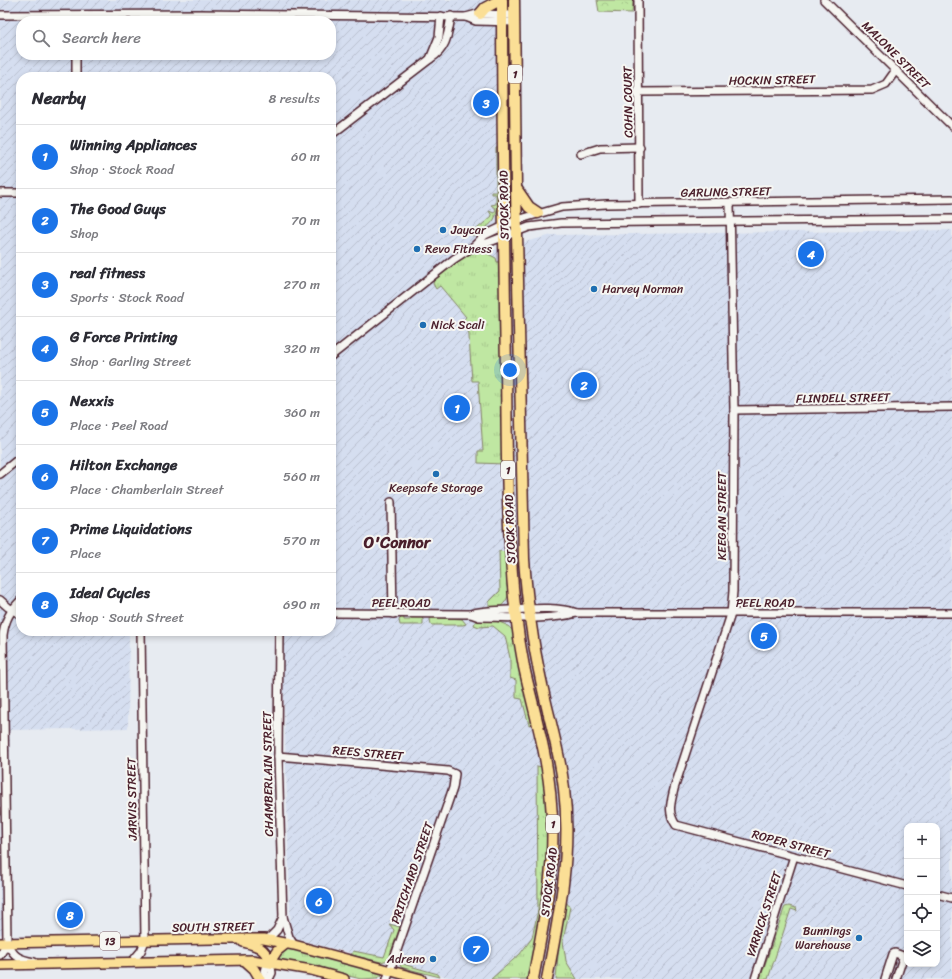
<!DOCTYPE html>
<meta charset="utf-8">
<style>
:root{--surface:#fff;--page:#f7f7f7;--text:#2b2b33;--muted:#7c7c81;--line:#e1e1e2;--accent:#1a73e8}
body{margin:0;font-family:Sriracha,sans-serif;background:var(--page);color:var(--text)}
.controls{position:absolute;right:12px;bottom:12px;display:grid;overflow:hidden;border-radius:8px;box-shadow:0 2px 6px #0003}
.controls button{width:36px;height:36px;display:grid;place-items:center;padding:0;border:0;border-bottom:1px solid var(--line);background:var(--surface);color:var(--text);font:20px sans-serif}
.you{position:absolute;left:510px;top:370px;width:14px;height:14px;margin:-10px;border:3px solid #fff;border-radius:50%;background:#1a73e8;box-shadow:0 0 0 6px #1a73e833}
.badge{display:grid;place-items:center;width:26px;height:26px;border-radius:50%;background:var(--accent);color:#fff;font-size:13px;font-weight:700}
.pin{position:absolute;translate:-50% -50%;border:2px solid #fff;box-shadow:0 1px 4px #0006}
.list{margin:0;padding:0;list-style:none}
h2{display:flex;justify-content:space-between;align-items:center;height:52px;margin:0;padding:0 16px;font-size:17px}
h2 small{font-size:13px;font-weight:400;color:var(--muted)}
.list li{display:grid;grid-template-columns:26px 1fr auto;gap:12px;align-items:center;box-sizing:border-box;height:64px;padding:0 16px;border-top:1px solid var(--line)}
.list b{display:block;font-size:15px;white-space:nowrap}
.list p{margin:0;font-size:13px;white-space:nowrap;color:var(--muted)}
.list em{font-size:13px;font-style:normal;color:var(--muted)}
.icon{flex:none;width:22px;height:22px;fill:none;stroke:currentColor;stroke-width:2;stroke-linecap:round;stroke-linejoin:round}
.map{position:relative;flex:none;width:952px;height:979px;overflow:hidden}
.search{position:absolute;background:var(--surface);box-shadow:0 2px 6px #0003;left:16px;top:16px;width:320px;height:44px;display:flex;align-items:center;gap:10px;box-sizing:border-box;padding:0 14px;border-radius:16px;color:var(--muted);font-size:15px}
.panel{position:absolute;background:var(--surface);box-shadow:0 2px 6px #0003;left:16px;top:72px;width:320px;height:564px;border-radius:16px}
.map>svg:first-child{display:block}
.industrial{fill:url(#industrial-furrows);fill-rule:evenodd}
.grass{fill:url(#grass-tufts);stroke:#848366}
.forest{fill:url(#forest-crowns);stroke:#848366}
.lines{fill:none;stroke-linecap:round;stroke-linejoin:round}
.minor-casing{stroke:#4a1f2b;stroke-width:10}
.major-casing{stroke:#4a1f2b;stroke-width:12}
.highway-casing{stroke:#4a1f2b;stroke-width:13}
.minor{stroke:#f6f6f2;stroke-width:7}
.major{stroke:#fbdf96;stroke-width:9}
.highway{stroke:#fbdf96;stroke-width:10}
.poi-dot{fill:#1f6fb2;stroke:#f6f6f2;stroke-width:1.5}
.labels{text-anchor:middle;stroke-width:4;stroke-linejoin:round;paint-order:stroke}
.shield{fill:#f6f6f2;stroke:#7e6067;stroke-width:1}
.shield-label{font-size:11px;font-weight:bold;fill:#4a1f2b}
.street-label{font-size:12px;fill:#4a1f2b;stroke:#f6f6f2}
.poi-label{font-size:12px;fill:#4a1f2b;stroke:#f6f6f2;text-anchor:start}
.district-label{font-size:16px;font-weight:bold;fill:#4a1f2b;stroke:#f6f6f2}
</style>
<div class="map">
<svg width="952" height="979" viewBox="0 0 952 979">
<defs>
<pattern id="industrial-furrows" width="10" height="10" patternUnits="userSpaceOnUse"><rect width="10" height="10" fill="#d5def0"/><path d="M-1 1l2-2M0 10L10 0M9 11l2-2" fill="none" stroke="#b8bece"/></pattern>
<pattern id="grass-tufts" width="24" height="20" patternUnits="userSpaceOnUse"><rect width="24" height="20" fill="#bfe7a2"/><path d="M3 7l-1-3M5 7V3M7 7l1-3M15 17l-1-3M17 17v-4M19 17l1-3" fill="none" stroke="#a6c68c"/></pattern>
<pattern id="forest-crowns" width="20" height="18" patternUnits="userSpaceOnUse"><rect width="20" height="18" fill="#bfe7a2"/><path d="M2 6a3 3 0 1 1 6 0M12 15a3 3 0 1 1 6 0" fill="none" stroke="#a6c68c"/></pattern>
</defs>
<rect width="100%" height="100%" fill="#e7ebf1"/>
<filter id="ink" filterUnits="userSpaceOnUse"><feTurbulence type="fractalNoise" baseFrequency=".025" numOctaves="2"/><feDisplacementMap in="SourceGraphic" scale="8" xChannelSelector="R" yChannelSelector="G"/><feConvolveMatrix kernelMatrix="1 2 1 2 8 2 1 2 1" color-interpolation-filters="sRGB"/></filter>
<g filter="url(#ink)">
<path class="industrial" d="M 0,0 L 498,0 L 500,211 L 494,250 L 552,235 L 952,230 L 952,979 L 456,979 L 291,938 L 282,631 L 331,631 L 331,77 L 21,77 L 21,631 L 129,631 L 128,728 L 10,730 L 8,933 L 0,934 ZM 21,21 L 331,21 L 331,55 L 21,55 ZM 907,826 L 937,826 L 937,964 L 907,964 Z"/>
<g class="grass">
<path d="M 499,147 L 500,209 L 497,210 C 496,224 484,229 473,236 L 471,234 L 492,216 L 489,211 L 494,213 L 496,209 L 491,205 L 496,204 L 496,194 L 491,194 L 491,192 L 496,192 L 496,148 Z"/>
<path d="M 487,248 L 486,253 L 496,258 L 497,262 L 500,262 L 504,464 L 478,463 L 478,451 L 483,451 L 478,381 L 472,381 L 468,322 L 462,321 L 466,317 L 440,286 L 436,289 L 433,284 L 434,280 C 450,269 467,251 487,248 Z"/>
<path d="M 499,551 L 506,552 L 508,596 C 505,604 501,608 492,608 L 489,606 L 489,602 L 500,591 Z"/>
<path d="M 402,617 L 404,617 L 404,620 L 410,620 L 411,617 L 421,617 L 423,619 L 423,625 L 400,625 L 399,620 Z"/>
<path d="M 432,617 L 462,619 L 466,624 L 463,625 L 431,625 L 430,619 Z"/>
<path d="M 476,620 C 488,620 505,620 513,631 L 533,724 L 529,725 L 522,699 L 516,698 L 516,680 L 510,678 L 510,658 L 505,636 L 493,626 L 479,627 L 474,625 Z"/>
<path d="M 537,766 L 542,767 C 546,792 550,818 549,843 C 547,889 537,934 528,979 L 491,979 L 520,954 L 532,938 L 538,910 Z"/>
<path d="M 566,902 L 570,907 L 563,941 L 566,961 L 577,979 L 556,979 L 560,931 Z"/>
<path d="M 789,906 L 796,908 L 797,911 L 791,909 L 768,979 L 760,979 L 784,909 L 785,907 Z"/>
<path d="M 389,924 L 400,927 L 388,960 L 381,962 L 351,955 L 353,951 L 384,957 L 394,930 Z"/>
<path d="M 289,948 L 382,973 L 382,975 L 378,978 L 361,979 L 277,959 L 279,954 Z"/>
<path d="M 399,963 L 438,974 L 440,977 L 404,968 L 401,967 Z"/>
</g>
<path class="forest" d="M 597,0 L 633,0 L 632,13 L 599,12 Z"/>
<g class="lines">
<g class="minor-casing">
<g id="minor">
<path d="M 638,0 L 639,204"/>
<path d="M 824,0 L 952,126"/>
<path d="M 0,15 L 201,14 L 466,17 L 477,14 L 515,15"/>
<path d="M 466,17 L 476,21 L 515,22"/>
<path d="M 76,55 L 76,77"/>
<path d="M 430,59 L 439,37 L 441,16"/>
<path d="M 639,92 L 872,90 L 886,84 L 896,70"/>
<path d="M 331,135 L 430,59 C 447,49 448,34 451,16"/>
<path d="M 581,154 L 600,148 L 640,147"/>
<path d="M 0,193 L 21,193"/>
<path d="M 730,203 L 734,410 L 733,591 L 731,614 L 674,789 C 671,803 667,812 676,825 L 907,886"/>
<path d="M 474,246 L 487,243 L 529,227 L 561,223 L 952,219"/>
<path d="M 331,356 L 454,259 L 474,246 L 485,235 L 517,220 L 562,207 L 606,204 L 952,199"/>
<path d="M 734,410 L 952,407"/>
<path d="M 0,474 L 21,457"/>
<path d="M 391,502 L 393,614"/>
<path d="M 0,600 L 8,607 L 21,615"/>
<path d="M 21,600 C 10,611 5,620 3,635 L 7,943 C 14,957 19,959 34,962"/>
<path d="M 331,613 L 470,614 C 483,610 495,611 508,610 C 531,609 555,606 577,613 L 952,613"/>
<path d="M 471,614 L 479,617 C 510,617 548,621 577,613"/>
<path d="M 279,631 L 278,756 L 283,917 L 289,937 L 294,945"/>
<path d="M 278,756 L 448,771 L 455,774 L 453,788 L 387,979"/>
<path d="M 937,894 L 952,898"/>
<path d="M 268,939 L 277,930 L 283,917"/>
<path d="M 0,955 L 7,943"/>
<path d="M 131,963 L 141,951 L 145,941 L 141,631"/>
<path d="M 263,979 L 266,968 L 270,962"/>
<path d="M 269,979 L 272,973 L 270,962"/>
<path d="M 755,979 L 794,856"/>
<path d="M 885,979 L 893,954 L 895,953 L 903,956 L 903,958 L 896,979"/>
</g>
</g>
<g class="major-casing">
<g id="major">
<path d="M 243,942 C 258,946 264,947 270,962"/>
<path d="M 0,943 L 213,939 L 264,939 L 294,945 L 421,979"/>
<path d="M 244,960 L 254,969 L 260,979"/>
<path d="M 270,962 L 277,951 L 287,943"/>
<path d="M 0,965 L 252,960 L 311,970 L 344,979"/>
</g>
</g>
<g class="highway-casing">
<g id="highway">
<path d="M 502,0 C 502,124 504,247 506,371 C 507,434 506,497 511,559 C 513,595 517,631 524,667 C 534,712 548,756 551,803 C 557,862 544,920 533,979"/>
<path d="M 514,0 L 516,188 L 524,559 C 527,600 532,640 541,680 C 548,716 560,752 564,789 C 572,853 559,917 547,979"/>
<path d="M 480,14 L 485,8 L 500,0"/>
<path d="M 516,188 L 529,207 L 538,213"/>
</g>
</g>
<use href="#minor" class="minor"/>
<use href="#major" class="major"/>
<use href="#highway" class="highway"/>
</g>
</g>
<g class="poi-dot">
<circle cx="443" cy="230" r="4"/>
<circle cx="417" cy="249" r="4"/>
<circle cx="594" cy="289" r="4"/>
<circle cx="423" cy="325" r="4"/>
<circle cx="436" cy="474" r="4"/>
<circle cx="859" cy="938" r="4"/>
<circle cx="433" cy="959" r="4"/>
</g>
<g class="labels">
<g class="shield">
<rect x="508" y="65" width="14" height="18" rx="3"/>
<rect x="501" y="461" width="14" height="18" rx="3"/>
<rect x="546" y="815" width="14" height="18" rx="3"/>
<rect x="100" y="932" width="20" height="18" rx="3"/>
</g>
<g class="shield-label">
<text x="515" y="78">1</text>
<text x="508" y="474">1</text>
<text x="553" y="828">1</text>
<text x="110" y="945">13</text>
</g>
<g class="street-label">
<text transform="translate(896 55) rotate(45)" y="4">MALONE STREET</text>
<text transform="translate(772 80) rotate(-1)" y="4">HOCKIN STREET</text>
<text transform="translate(628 102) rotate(-91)" y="4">COHN COURT</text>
<text transform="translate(726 192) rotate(-1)" y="4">GARLING STREET</text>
<text transform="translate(504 205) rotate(-91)" y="4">STOCK ROAD</text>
<text transform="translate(843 398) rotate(-1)" y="4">FLINDELL STREET</text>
<text transform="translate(722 516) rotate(-90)" y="4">KEEGAN STREET</text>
<text transform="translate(510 529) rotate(-92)" y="4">STOCK ROAD</text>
<text x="401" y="607">PEEL ROAD</text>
<text x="765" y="607">PEEL ROAD</text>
<text transform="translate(368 753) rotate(5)" y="4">REES STREET</text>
<text transform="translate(268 774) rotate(-91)" y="4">CHAMBERLAIN STREET</text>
<text transform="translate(132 799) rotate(-91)" y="4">JARVIS STREET</text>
<text transform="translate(791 844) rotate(15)" y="4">ROPER STREET</text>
<text transform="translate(412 873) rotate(-71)" y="4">PRITCHARD STREET</text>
<text transform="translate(549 882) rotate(-83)" y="4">STOCK ROAD</text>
<text transform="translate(764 914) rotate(-72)" y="4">YARRICK STREET</text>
<text transform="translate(213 927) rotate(-1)" y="4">SOUTH STREET</text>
</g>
<g class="poi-label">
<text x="451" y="234">Jaycar</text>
<text x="425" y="253">Revo Fitness</text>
<text x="602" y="293">Harvey Norman</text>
<text x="431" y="329">Nick Scali</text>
<text x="436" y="492" text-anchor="middle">Keepsafe Storage</text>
<text x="851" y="935" text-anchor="end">Bunnings<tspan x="851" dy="14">Warehouse</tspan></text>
<text x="425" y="963" text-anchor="end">Adreno</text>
</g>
<g class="district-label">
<text x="397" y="548">O'Connor</text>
</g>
</g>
</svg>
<div class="controls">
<button>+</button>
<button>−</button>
<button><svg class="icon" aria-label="locate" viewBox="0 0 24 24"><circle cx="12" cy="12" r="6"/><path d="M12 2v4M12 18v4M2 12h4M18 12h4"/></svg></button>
<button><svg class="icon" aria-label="layers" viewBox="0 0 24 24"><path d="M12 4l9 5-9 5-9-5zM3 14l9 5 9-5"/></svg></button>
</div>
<div class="you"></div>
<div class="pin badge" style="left:457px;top:408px">1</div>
<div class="pin badge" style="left:584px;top:385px">2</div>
<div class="pin badge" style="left:486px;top:103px">3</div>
<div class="pin badge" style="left:811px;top:254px">4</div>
<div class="pin badge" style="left:764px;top:636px">5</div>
<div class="pin badge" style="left:319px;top:901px">6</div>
<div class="pin badge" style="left:476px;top:949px">7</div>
<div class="pin badge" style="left:70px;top:915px">8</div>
<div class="search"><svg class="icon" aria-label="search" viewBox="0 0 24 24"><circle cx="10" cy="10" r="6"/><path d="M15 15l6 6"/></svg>Search here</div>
<section class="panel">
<h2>Nearby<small>8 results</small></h2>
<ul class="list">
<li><span class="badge">1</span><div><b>Winning Appliances</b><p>Shop · Stock Road</p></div><em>60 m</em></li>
<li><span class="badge">2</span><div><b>The Good Guys</b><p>Shop</p></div><em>70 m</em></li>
<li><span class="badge">3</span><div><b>real fitness</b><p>Sports · Stock Road</p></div><em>270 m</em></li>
<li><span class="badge">4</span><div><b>G Force Printing</b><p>Shop · Garling Street</p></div><em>320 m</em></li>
<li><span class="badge">5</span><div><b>Nexxis</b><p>Place · Peel Road</p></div><em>360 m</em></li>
<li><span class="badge">6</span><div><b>Hilton Exchange</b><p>Place · Chamberlain Street</p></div><em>560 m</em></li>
<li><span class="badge">7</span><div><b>Prime Liquidations</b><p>Place</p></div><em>570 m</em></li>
<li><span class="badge">8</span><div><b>Ideal Cycles</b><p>Shop · South Street</p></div><em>690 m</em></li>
</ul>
</section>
</div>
